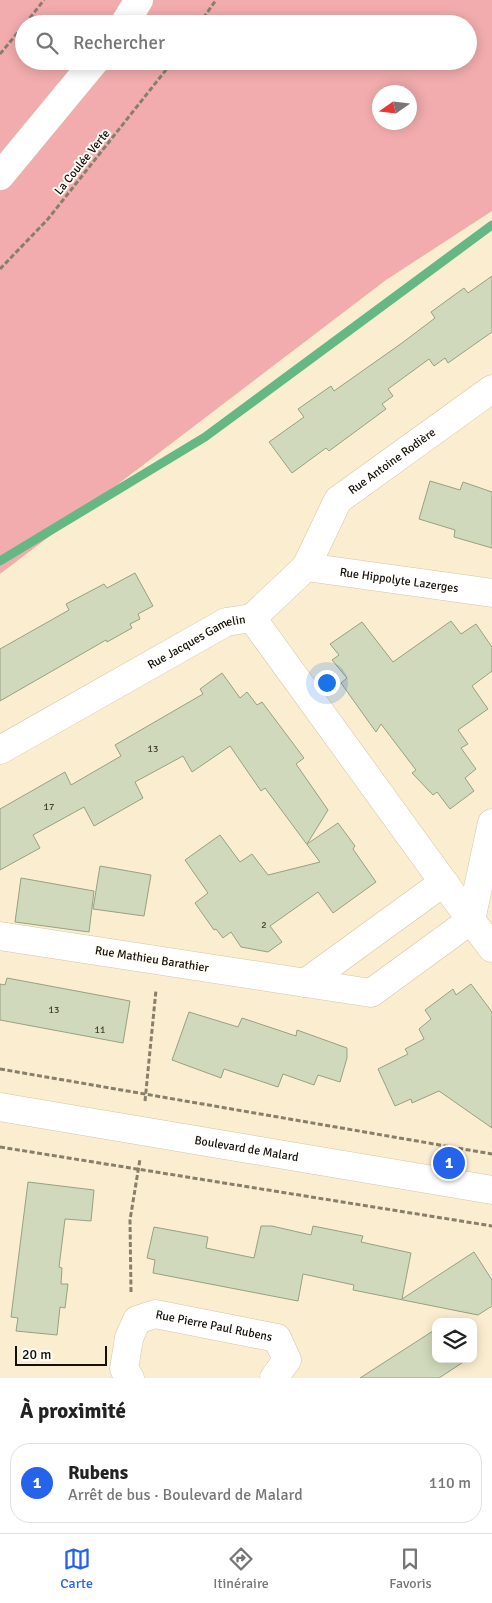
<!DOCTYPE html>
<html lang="fr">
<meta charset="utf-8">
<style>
:root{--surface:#fff;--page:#f2f2f2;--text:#222;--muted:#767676;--line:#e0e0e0;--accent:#2563eb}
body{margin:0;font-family:Signika,sans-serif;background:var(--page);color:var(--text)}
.controls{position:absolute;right:15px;bottom:15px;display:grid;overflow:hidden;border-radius:10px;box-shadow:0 2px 12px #0003}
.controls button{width:45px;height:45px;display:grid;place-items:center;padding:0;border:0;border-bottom:1px solid var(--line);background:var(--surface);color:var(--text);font:25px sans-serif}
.compass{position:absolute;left:372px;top:85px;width:45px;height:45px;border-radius:50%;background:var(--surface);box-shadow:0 2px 12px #0003;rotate:256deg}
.scale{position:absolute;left:15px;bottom:12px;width:92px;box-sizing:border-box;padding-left:5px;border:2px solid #151006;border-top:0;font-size:14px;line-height:18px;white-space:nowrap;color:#151006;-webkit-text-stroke:4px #fffcf6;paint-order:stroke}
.you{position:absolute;left:326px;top:682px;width:18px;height:18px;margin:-12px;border:4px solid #fff;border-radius:50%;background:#1a73e8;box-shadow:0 0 0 8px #1a73e833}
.badge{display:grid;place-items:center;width:32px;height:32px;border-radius:50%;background:var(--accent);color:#fff;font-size:16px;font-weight:700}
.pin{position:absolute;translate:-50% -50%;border:2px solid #fff;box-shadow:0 1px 5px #0006}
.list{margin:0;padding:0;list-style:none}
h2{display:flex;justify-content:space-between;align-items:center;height:65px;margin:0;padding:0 20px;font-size:21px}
h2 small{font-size:16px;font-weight:400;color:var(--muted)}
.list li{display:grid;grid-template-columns:32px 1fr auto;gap:15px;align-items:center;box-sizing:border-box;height:80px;margin:0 10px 10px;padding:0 10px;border:1px solid var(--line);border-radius:20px}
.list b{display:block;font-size:19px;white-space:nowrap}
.list p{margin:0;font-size:16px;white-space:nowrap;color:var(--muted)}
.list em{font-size:16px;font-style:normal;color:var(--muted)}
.icon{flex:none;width:28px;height:28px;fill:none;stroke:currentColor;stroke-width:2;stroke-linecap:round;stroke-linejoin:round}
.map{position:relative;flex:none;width:492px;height:1378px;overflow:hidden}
.search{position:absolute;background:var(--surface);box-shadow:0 2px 12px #0003;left:15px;right:15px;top:15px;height:55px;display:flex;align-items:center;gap:12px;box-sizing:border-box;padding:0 18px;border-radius:28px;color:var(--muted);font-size:19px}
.sheet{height:155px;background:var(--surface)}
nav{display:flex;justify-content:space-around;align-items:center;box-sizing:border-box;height:70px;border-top:1px solid var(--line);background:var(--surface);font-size:14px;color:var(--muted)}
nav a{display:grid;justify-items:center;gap:2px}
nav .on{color:var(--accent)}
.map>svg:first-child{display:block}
.green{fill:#f2acad;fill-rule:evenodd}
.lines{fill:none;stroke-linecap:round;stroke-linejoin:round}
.stream{stroke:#65b784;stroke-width:9}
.building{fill:#d0d9bb;stroke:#97a083}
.minor-casing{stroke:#d2c5a8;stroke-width:29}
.major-casing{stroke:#d2c5a8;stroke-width:29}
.path{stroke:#887f6b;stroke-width:3;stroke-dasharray:5 2.5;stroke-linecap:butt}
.minor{stroke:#fff;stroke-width:28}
.major{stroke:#fff;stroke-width:28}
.labels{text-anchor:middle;stroke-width:4;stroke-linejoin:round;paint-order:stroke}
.number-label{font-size:10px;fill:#444233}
.street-label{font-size:12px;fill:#151006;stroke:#fffcf6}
</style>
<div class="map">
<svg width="492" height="1378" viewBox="0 0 492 1378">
<rect width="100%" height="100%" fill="#fbeed0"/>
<path class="green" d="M 0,0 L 492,0 L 492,211 L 386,280 L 0,574 ZM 24,24 L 468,24 L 468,61 L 24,61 ZM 380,92 L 410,92 L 410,122 L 380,122 Z"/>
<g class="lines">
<path class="stream" d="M 0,561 L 205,437 L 492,225"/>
</g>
<g class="building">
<path d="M 492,276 L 492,332 L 448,363 L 445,358 L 434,366 L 429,359 L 388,389 L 393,396 L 382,404 L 386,409 L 329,451 L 326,448 L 292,473 L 269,442 L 304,417 L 298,409 L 331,386 L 334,391 L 402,343 L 435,318 L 431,312 L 464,288 L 468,293 Z"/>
<path d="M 430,481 L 460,490 L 463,482 L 492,492 L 492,548 L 454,537 L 455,530 L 419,519 Z"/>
<path d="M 135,573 L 153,606 L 138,614 L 140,619 L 130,624 L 132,628 L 107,642 L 106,640 L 0,701 L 0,649 L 69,610 L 66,604 L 104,584 L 107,588 Z"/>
<path d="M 451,621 L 461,634 L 476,624 L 492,647 L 492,671 L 472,686 L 488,709 L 458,730 L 468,744 L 461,748 L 476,769 L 465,778 L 474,791 L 450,809 L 437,792 L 433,795 L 412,773 L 416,770 L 381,724 L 376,732 L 341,683 L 347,678 L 332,660 L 339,655 L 330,644 L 362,622 L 393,662 Z"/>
<path d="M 222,673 L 240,698 L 247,692 L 257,705 L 262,702 L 304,758 L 296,764 L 328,810 L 307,844 L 338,823 L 355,846 L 353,849 L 376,882 L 333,913 L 318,892 L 270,926 L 282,942 L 268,952 L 241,947 L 231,932 L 223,938 L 216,929 L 214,930 L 195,903 L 208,893 L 185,860 L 220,835 L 240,862 L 252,854 L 268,875 L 320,862 L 265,788 L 261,791 L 230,746 L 192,772 L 183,756 L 135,782 L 143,798 L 94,826 L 84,807 L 33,835 L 40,848 L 0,870 L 0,809 L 65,772 L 71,785 L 121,756 L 115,745 L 203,694 L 200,689 Z"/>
<path d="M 100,866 L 151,875 L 144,916 L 93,909 Z"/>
<path d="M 21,878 L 94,891 L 89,932 L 15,922 Z"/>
<path d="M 7,978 L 130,1001 L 123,1043 L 0,1020 L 0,984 L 5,985 Z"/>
<path d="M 471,984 L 492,1012 L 492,1128 L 439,1091 L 412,1103 L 411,1099 L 395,1106 L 378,1069 L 408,1054 L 405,1049 L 424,1039 L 419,1029 L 431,1019 L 425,1010 L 453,989 L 456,995 Z"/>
<path d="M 189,1012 L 238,1027 L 242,1018 L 296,1036 L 297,1030 L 347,1048 L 347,1058 L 340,1082 L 318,1075 L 314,1085 L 283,1074 L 278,1087 L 224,1069 L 221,1078 L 172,1060 Z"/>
<path d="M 28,1182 L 94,1190 L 91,1221 L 65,1219 L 59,1267 L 62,1268 L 61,1284 L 68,1284 L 65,1308 L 60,1307 L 57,1335 L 16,1331 L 18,1318 L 11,1317 Z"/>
<path d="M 261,1226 L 272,1226 L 311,1235 L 313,1226 L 363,1236 L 361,1242 L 411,1253 L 402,1299 L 474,1252 L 492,1280 L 492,1306 L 478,1315 L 353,1290 L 354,1285 L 303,1274 L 298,1301 L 153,1273 L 155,1260 L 147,1258 L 154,1227 L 208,1237 L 206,1248 L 254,1258 Z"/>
<path d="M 436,1329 L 436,1359 L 468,1359 L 439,1378 L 360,1378 Z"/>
</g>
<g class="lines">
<g class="minor-casing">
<g id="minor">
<path id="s1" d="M 306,567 L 492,593"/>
<path id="s2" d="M 252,618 L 306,567 L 338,500 L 492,389"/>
<path id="s3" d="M 0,750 L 226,622 L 252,618 L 471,920 L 371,993 L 0,936"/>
<path d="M 492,823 L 471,920 L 492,948"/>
<path d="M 305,983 L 444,882"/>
<path id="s4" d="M 0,1107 L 492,1190"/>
<path id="s5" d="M 130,1378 L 124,1369 L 129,1338 L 137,1320 L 155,1314 L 277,1338 L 287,1360 L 274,1378"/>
</g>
</g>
<g class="major-casing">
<g id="major">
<path d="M 124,24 L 139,0"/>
<path d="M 0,176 L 95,61"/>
</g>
</g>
<g class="path">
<path d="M 25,24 L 44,0"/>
<path d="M 199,24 L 216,0"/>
<path d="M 0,54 L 24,25"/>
<path d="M 0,269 L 48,219 L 173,61"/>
<path d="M 0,1069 L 492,1154"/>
<path d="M 145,1101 L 156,990"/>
<path d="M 0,1147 L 492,1226"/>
<path d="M 131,1292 L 130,1220 L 140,1159"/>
</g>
<use href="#minor" class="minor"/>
<use href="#major" class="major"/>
</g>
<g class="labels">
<g class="number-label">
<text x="153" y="752">13</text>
<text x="49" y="810">17</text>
<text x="264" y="928">2</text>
<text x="54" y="1013">13</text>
<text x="100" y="1033">11</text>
</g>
<g class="street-label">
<text transform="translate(82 162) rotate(-51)" y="4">La Coulée Verte</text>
<text dy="4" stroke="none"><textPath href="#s2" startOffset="215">Rue Antoine Rodière</textPath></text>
<text dy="4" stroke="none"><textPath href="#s1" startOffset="94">Rue Hippolyte Lazerges</textPath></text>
<text dy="4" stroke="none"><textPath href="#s3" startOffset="225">Rue Jacques Gamelin</textPath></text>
<text transform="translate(152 959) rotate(9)" y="4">Rue Mathieu Barathier</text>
<text dy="4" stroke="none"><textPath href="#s4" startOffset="250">Boulevard de Malard</textPath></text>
<text dy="4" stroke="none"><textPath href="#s5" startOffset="141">Rue Pierre Paul Rubens</textPath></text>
</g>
</g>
</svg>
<div class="controls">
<button><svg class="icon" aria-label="layers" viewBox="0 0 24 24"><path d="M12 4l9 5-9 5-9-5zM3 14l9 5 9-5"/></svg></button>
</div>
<svg class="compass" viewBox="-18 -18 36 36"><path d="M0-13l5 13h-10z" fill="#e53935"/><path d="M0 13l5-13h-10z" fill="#767676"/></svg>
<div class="scale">20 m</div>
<div class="you"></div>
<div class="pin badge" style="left:449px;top:1163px">1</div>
<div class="search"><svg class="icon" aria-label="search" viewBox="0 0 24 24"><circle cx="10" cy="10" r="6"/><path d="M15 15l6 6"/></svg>Rechercher</div>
</div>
<section class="sheet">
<h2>À proximité<small></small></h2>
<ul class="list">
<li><span class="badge">1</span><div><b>Rubens</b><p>Arrêt de bus · Boulevard de Malard</p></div><em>110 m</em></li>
</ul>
</section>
<nav>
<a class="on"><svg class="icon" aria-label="map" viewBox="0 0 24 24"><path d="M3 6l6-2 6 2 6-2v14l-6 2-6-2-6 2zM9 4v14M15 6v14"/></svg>Carte</a>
<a><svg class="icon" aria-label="directions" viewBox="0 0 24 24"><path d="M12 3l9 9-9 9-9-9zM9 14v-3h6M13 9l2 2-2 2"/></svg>Itinéraire</a>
<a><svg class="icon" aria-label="saved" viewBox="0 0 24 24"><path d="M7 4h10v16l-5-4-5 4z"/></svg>Favoris</a>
</nav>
